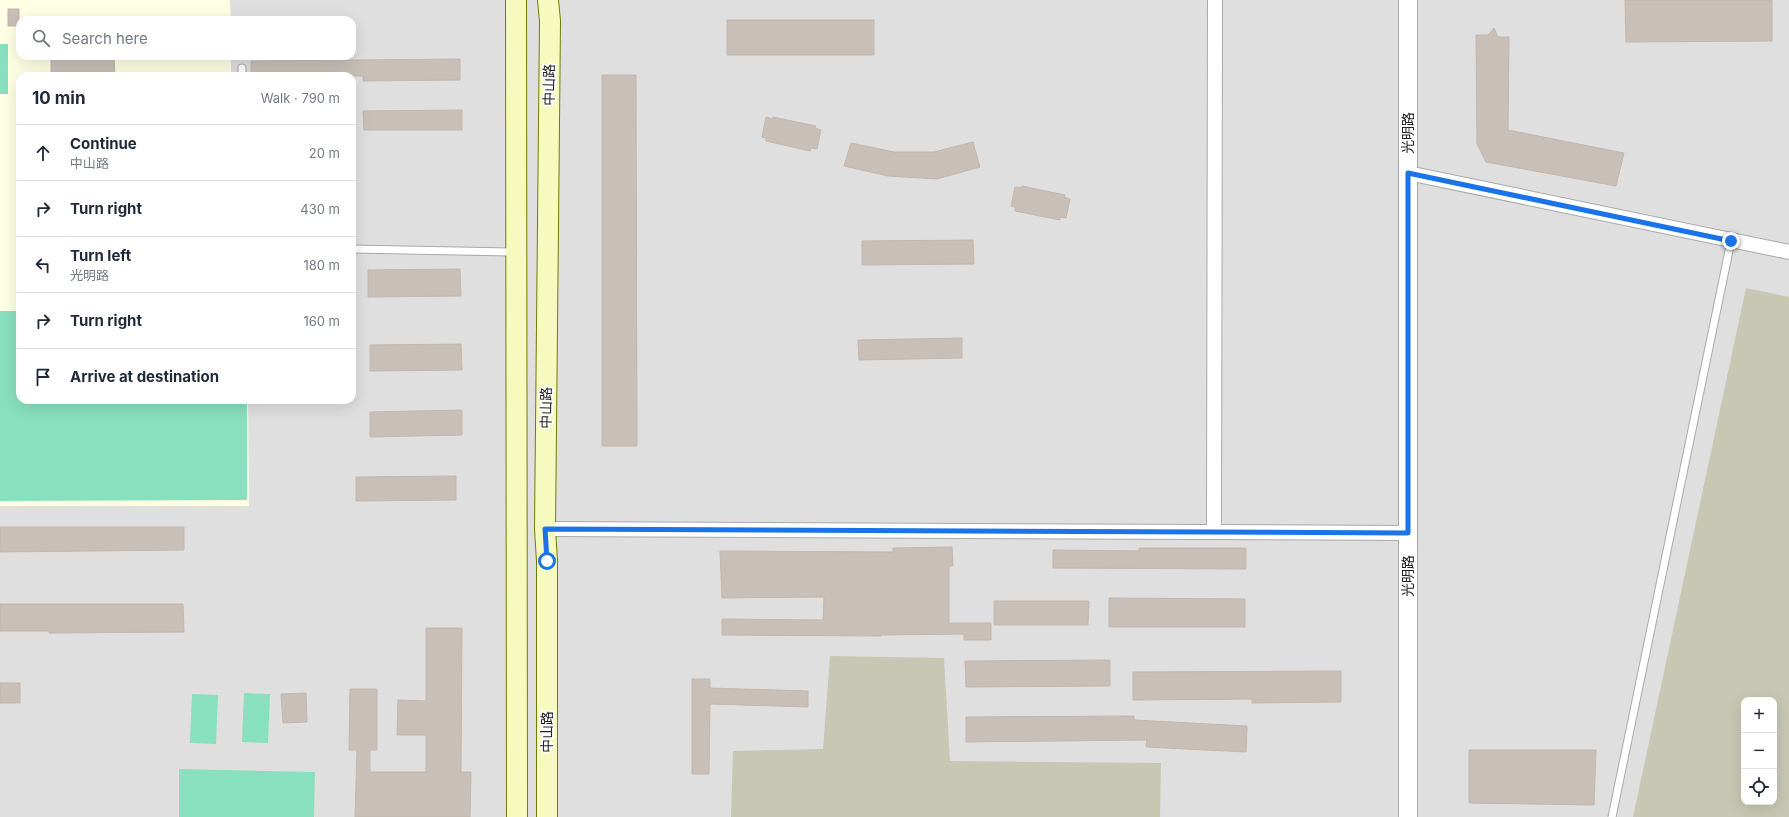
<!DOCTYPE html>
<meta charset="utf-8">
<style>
:root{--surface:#fff;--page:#f6f6f7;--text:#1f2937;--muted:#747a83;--line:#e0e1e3}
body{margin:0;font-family:Inter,"Noto Sans SC",sans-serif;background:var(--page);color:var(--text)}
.controls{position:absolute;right:12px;bottom:12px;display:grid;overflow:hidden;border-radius:8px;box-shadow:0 4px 16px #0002}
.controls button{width:36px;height:36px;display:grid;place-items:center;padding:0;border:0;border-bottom:1px solid var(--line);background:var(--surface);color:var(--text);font:20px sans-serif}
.stop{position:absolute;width:12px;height:12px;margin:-9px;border:3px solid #1a73e8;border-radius:50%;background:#fff}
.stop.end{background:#1a73e8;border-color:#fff;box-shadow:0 1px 4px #0008}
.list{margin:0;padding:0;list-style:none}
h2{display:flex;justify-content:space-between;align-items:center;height:52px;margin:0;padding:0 16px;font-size:17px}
h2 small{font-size:13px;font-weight:400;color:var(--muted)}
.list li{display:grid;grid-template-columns:26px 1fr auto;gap:12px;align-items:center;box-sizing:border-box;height:56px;padding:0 16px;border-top:1px solid var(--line)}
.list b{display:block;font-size:15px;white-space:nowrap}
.list p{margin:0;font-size:13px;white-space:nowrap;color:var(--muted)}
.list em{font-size:13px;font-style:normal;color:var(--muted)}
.icon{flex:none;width:22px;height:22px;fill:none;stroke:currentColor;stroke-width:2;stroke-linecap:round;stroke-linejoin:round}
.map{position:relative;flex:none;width:1789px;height:817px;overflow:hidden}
.search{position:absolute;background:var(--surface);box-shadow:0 4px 16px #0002;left:16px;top:16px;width:340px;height:44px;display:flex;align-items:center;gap:10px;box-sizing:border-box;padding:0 14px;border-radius:12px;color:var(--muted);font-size:15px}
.panel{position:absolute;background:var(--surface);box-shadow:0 4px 16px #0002;left:16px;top:72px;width:340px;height:332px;border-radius:12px}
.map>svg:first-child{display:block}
.residential{fill:#e0dfdf;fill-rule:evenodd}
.education{fill:#ffffe5}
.construction{fill:#c7c7b4;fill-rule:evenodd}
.pitch{fill:#88e0be}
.building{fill:#c7bfb8;stroke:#c4b6ab}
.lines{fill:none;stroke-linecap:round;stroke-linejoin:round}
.service-casing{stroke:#a9a9a9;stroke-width:9}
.minor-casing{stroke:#a9a9a9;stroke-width:16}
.tertiary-casing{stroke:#a9a9a9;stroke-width:20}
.secondary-casing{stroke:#707d05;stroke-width:22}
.service{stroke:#fff;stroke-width:7}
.minor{stroke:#fff;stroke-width:14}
.tertiary{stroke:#fff;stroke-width:18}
.secondary{stroke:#f7fabf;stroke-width:20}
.route{stroke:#1a73e8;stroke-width:5}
.labels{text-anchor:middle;stroke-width:3.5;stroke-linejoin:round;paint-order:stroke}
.street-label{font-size:14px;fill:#222;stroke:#fff}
</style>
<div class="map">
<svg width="1789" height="817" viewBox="0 0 1789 817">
<rect width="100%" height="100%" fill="#f2efe9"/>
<path class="residential" d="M 0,0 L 1789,0 L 1789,817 L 0,817 ZM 20,20 L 352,20 L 352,56 L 20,56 ZM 20,76 L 352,76 L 352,400 L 20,400 ZM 1744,700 L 1774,700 L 1774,802 L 1744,802 Z"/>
<path class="education" d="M 0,0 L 230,0 L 231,20 L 20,20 L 20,56 L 231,56 L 231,76 L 20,76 L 20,400 L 248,400 L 249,506 L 0,506 Z"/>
<g class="construction">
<path d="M 1746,288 L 1789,297 L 1789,817 L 1633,817 ZM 1744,700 L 1774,700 L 1774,802 L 1744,802 Z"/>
<path d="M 830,656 L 944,658 L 950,761 L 1161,763 L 1160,817 L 731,817 L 733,751 L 823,749 Z"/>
</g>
<g class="pitch">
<rect x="0" y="44" width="8" height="50"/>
<path d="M 0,311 L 20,311 L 20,400 L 247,400 L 247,500 L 0,501 Z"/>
<path d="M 244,693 L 270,694 L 268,743 L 242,742 Z"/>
<path d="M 192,694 L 218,695 L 216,744 L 190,743 Z"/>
<path d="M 179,769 L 315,772 L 314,817 L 179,817 Z"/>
</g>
<g class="building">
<path d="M 1625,0 L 1772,0 L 1772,41 L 1626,42 Z"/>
<rect x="8" y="9" width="11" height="17"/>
<rect x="727" y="20" width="147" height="35"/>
<path d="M 1494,28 L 1498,37 L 1509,37 L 1508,130 L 1624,153 L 1616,186 L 1486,162 L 1477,144 L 1476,35 L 1488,35 Z"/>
<path d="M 51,56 L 114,56 L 115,76 L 51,76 Z"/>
<path d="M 460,59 L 460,80 L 363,81 L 363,76 L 251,76 L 251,61 Z"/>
<path d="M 602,75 L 636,75 L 637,446 L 602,446 Z"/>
<path d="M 462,110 L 462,130 L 364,130 L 363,111 Z"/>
<path d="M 766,117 L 773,119 L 773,117 L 816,126 L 815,128 L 821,130 L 817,149 L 811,148 L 810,151 L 766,141 L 766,138 L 762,137 Z"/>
<path d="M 973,142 L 980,167 L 937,179 L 888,176 L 844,166 L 851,143 L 894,152 L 934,152 Z"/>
<path d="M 1022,186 L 1065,195 L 1064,197 L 1070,199 L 1066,218 L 1060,217 L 1060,220 L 1015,211 L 1015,207 L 1011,206 L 1015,187 L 1022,188 Z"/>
<path d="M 973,240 L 974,264 L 862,265 L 862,241 Z"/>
<path d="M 460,269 L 461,296 L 368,297 L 368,270 Z"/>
<path d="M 962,338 L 962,358 L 859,360 L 858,340 Z"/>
<path d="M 461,344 L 462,370 L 370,371 L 370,345 Z"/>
<path d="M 462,410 L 462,435 L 370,437 L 370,412 Z"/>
<path d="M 456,476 L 456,500 L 356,501 L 356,477 Z"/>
<path d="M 0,527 L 184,527 L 184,550 L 0,552 Z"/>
<path d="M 952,547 L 953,566 L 949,566 L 949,623 L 991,623 L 991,640 L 964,640 L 964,634 L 881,635 L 881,636 L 722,635 L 722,619 L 823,620 L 824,597 L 722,598 L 720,551 L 893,552 L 893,548 Z"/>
<path d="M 1139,548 L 1246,548 L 1246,569 L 1053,568 L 1053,550 L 1139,551 Z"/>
<path d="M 1109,598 L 1245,599 L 1245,627 L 1109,627 Z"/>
<path d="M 994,601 L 1089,601 L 1088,625 L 994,625 Z"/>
<path d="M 0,604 L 183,604 L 184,632 L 49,633 L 49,631 L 0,631 Z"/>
<path d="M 426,628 L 462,628 L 461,772 L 471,772 L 470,817 L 355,817 L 357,750 L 349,750 L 350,689 L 377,689 L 377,750 L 370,750 L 370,772 L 426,772 L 426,735 L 397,735 L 398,700 L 426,701 Z"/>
<path d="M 1110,660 L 1110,686 L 966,687 L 965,661 Z"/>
<path d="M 1341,671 L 1341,702 L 1252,703 L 1252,699 L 1133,700 L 1133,672 Z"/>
<path d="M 692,679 L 710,679 L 710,688 L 808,691 L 808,707 L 710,704 L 709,774 L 692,774 Z"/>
<rect x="0" y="683" width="20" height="20"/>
<path d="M 306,693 L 307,722 L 283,723 L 281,694 Z"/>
<path d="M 1134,716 L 1134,720 L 1247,726 L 1246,752 L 1146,747 L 1147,740 L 966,742 L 966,717 Z"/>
<path d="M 1469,750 L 1596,750 L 1594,805 L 1469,803 Z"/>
</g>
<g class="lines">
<g class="service-casing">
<g id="service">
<path d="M 242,68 L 242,76"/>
<path d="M 352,249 L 514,252"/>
<path d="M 1612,817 L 1731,241"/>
</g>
</g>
<g class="minor-casing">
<g id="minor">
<path d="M 1408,173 L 1789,252"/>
<path d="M 545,529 L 1408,533"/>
<path d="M 1214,532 L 1215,0"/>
</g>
</g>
<g class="tertiary-casing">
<path id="tertiary" d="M 1408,817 L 1408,0"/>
</g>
<g class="secondary-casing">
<g id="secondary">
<path d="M 516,0 L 517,817"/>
<path d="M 547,817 L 547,561 L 545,529 L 550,21 L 548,0"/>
</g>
</g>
<use href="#service" class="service"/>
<use href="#minor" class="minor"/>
<use href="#tertiary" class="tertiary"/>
<use href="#secondary" class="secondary"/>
</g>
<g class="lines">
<path class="route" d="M 547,561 L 545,529 L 1408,533 L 1408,173 L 1731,241"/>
</g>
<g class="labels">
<g class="street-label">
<text transform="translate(549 85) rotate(-89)" y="5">中山路</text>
<text transform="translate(1408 133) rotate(-90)" y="5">光明路</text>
<text transform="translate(546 408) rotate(-89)" y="5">中山路</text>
<text transform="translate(1408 576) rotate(-90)" y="5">光明路</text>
<text transform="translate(547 732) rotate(-90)" y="5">中山路</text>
</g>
</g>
</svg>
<div class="controls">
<button>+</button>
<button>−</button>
<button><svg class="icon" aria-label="locate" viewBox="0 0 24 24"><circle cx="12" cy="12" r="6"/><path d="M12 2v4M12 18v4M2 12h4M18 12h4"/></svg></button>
</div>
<div class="stop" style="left:547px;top:561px"></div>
<div class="stop end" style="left:1731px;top:241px"></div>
<div class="search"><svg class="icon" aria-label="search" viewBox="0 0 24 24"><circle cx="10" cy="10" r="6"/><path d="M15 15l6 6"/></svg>Search here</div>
<section class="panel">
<h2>10 min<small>Walk · 790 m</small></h2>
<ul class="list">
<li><svg class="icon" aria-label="ahead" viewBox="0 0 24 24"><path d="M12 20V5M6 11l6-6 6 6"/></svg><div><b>Continue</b><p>中山路</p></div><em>20 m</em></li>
<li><svg class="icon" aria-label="right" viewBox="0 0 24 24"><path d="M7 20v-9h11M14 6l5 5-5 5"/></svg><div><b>Turn right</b></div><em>430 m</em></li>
<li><svg class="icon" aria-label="left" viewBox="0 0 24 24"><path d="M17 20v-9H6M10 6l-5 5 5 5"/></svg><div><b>Turn left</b><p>光明路</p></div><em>180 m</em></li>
<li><svg class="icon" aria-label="right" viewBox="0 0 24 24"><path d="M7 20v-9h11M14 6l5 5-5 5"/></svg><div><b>Turn right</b></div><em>160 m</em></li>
<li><svg class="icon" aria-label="arrive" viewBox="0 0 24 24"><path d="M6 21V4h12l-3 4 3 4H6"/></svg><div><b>Arrive at destination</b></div></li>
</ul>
</section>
</div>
